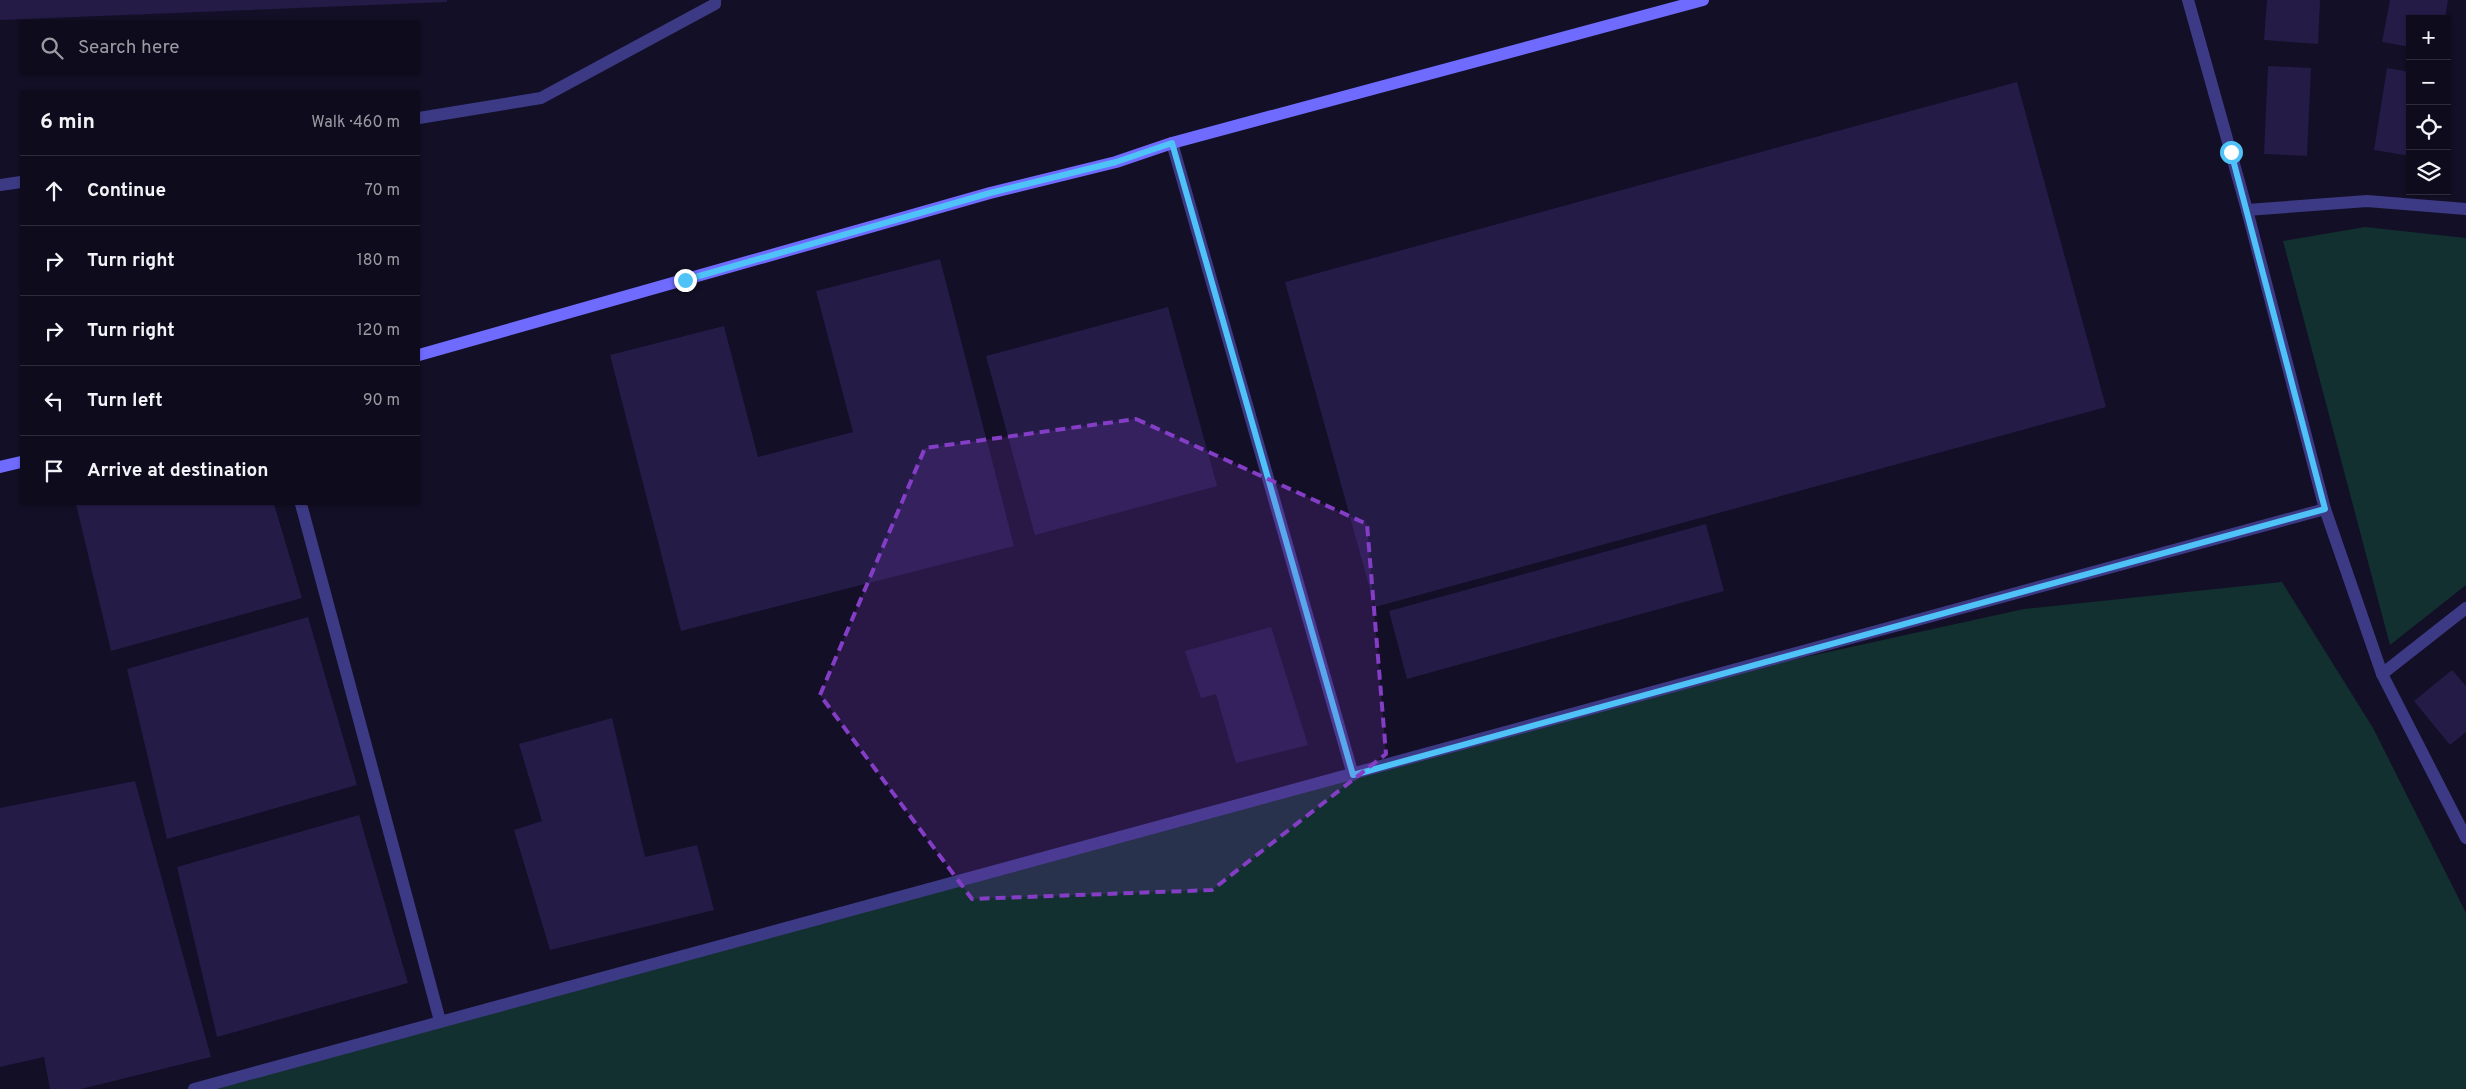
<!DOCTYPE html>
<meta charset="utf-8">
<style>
:root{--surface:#0e0b1c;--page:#1c1929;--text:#f1f3f6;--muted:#9b9ba3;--line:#2e2b3b}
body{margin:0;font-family:Overpass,sans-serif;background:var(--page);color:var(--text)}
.controls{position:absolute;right:15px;top:15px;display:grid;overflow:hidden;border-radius:0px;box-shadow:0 1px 4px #0004}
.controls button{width:45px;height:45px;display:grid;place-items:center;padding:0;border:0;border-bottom:1px solid var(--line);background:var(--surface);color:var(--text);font:25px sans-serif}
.stop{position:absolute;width:15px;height:15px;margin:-11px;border:4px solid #4fc3f7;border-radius:50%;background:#fff}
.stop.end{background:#4fc3f7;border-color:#fff;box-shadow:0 1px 5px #0008}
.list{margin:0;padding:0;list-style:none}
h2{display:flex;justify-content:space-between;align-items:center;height:65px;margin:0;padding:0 20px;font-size:21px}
h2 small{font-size:16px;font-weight:400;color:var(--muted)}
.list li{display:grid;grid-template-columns:32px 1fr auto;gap:15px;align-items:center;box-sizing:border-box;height:70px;padding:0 20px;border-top:1px solid var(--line)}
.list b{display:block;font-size:19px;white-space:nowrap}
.list em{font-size:16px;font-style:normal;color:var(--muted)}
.icon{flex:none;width:28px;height:28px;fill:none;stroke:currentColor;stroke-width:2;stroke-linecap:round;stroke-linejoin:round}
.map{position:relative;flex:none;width:2466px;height:1089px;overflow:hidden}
.search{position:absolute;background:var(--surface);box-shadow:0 1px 4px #0004;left:20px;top:20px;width:400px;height:55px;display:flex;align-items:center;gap:12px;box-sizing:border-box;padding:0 18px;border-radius:0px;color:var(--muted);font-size:19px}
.panel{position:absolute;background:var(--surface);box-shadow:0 1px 4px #0004;left:20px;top:90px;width:400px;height:415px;border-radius:0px}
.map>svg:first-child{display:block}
.green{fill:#12302f}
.building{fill:#241b47}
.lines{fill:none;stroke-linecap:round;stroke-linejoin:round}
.lane{stroke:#3d3a85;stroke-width:12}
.street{stroke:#3d3a85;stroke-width:12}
.secondary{stroke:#6f6bff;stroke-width:12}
.route{stroke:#4fc3f7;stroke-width:6}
.marked{fill:#843dc5;fill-opacity:0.2;stroke:#843dc5;stroke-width:4;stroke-dasharray:10 6;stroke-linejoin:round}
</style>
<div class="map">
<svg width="2466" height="1089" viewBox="0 0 2466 1089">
<rect width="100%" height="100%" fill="#130f26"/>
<g class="green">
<path d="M 2365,227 L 2466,238 L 2466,585 L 2390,645 L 2283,241 Z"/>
<path d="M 2282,582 L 2373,728 L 2466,913 L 2466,1089 L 187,1089 L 1692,682 L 2024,609 Z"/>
</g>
<g class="building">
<path d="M 0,0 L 447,0 L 447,2 L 0,20 Z"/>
<path d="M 2267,0 L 2320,0 L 2318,44 L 2264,40 Z"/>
<path d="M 2390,0 L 2448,0 L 2445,19 L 2410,19 L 2410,47 L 2382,42 Z"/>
<path d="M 2268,66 L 2311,68 L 2307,156 L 2264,154 Z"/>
<path d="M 2387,68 L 2410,72 L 2410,156 L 2374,150 Z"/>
<path d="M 2017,82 L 2106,407 L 1375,607 L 1285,282 Z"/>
<path d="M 940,259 L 1014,546 L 681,631 L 610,355 L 724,326 L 758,457 L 853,432 L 816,291 Z"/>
<path d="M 1168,307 L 1217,486 L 1035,535 L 986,356 Z"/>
<path d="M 76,504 L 274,504 L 302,598 L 111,651 Z"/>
<path d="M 1706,524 L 1724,591 L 1407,679 L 1389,611 Z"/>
<path d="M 308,617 L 357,785 L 167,839 L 127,669 Z"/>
<path d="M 1271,627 L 1308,745 L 1236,763 L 1216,694 L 1201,698 L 1185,651 Z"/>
<path d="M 2452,670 L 2466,686 L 2466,732 L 2450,745 L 2414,701 Z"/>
<path d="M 612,718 L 645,857 L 697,845 L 714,910 L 550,950 L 514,830 L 542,821 L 519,744 Z"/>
<path d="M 135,781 L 211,1057 L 81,1089 L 50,1089 L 44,1057 L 0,1067 L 0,808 Z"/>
<path d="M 359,815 L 408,983 L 217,1037 L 177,867 Z"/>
</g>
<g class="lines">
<g class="lane">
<path d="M 419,118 L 541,98 L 715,4 L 715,0"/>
<path d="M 0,185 L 21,182"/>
</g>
<g class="street">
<path d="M 2188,0 L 2247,210 L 2325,509 L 2382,674 L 2466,838"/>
<path d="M 1172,143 L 1353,775"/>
<path d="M 2247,210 L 2367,201 L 2466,209"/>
<path d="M 301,504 L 440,1021"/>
<path d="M 2382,674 L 2466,608"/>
<path d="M 194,1089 L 2325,509"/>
</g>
<g class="secondary">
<path d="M 419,355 L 990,193 L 1116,162 L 1172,143 L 1703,0"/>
<path d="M 0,467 L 21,462"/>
</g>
</g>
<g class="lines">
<path class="route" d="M 685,280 L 990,193 L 1116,162 L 1172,143 L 1353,775 L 2325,509 L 2231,152"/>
</g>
<path class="marked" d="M 1136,419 L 1367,524 L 1386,754 L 1212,890 L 972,899 L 820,695 L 925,448 Z"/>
</svg>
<div class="controls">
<button>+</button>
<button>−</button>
<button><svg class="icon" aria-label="locate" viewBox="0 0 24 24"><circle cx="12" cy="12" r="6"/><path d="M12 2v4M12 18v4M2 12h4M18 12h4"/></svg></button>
<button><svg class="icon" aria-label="layers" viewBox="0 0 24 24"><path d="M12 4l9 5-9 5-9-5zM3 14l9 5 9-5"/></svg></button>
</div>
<div class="stop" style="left:2231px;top:152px"></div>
<div class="stop end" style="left:685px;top:280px"></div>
<div class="search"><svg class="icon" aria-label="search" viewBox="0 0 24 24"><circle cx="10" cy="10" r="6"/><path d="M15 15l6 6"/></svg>Search here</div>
<section class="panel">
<h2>6 min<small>Walk · 460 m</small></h2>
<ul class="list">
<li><svg class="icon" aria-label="ahead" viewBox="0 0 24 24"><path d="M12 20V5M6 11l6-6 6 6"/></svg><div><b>Continue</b></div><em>70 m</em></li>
<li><svg class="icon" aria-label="right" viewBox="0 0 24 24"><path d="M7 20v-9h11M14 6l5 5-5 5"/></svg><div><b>Turn right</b></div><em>180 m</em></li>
<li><svg class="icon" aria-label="right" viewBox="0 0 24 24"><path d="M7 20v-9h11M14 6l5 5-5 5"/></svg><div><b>Turn right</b></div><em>120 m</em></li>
<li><svg class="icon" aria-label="left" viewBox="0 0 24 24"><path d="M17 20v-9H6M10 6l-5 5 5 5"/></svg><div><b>Turn left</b></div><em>90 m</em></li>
<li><svg class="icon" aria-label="arrive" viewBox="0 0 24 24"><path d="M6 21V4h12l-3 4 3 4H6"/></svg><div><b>Arrive at destination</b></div></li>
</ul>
</section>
</div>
